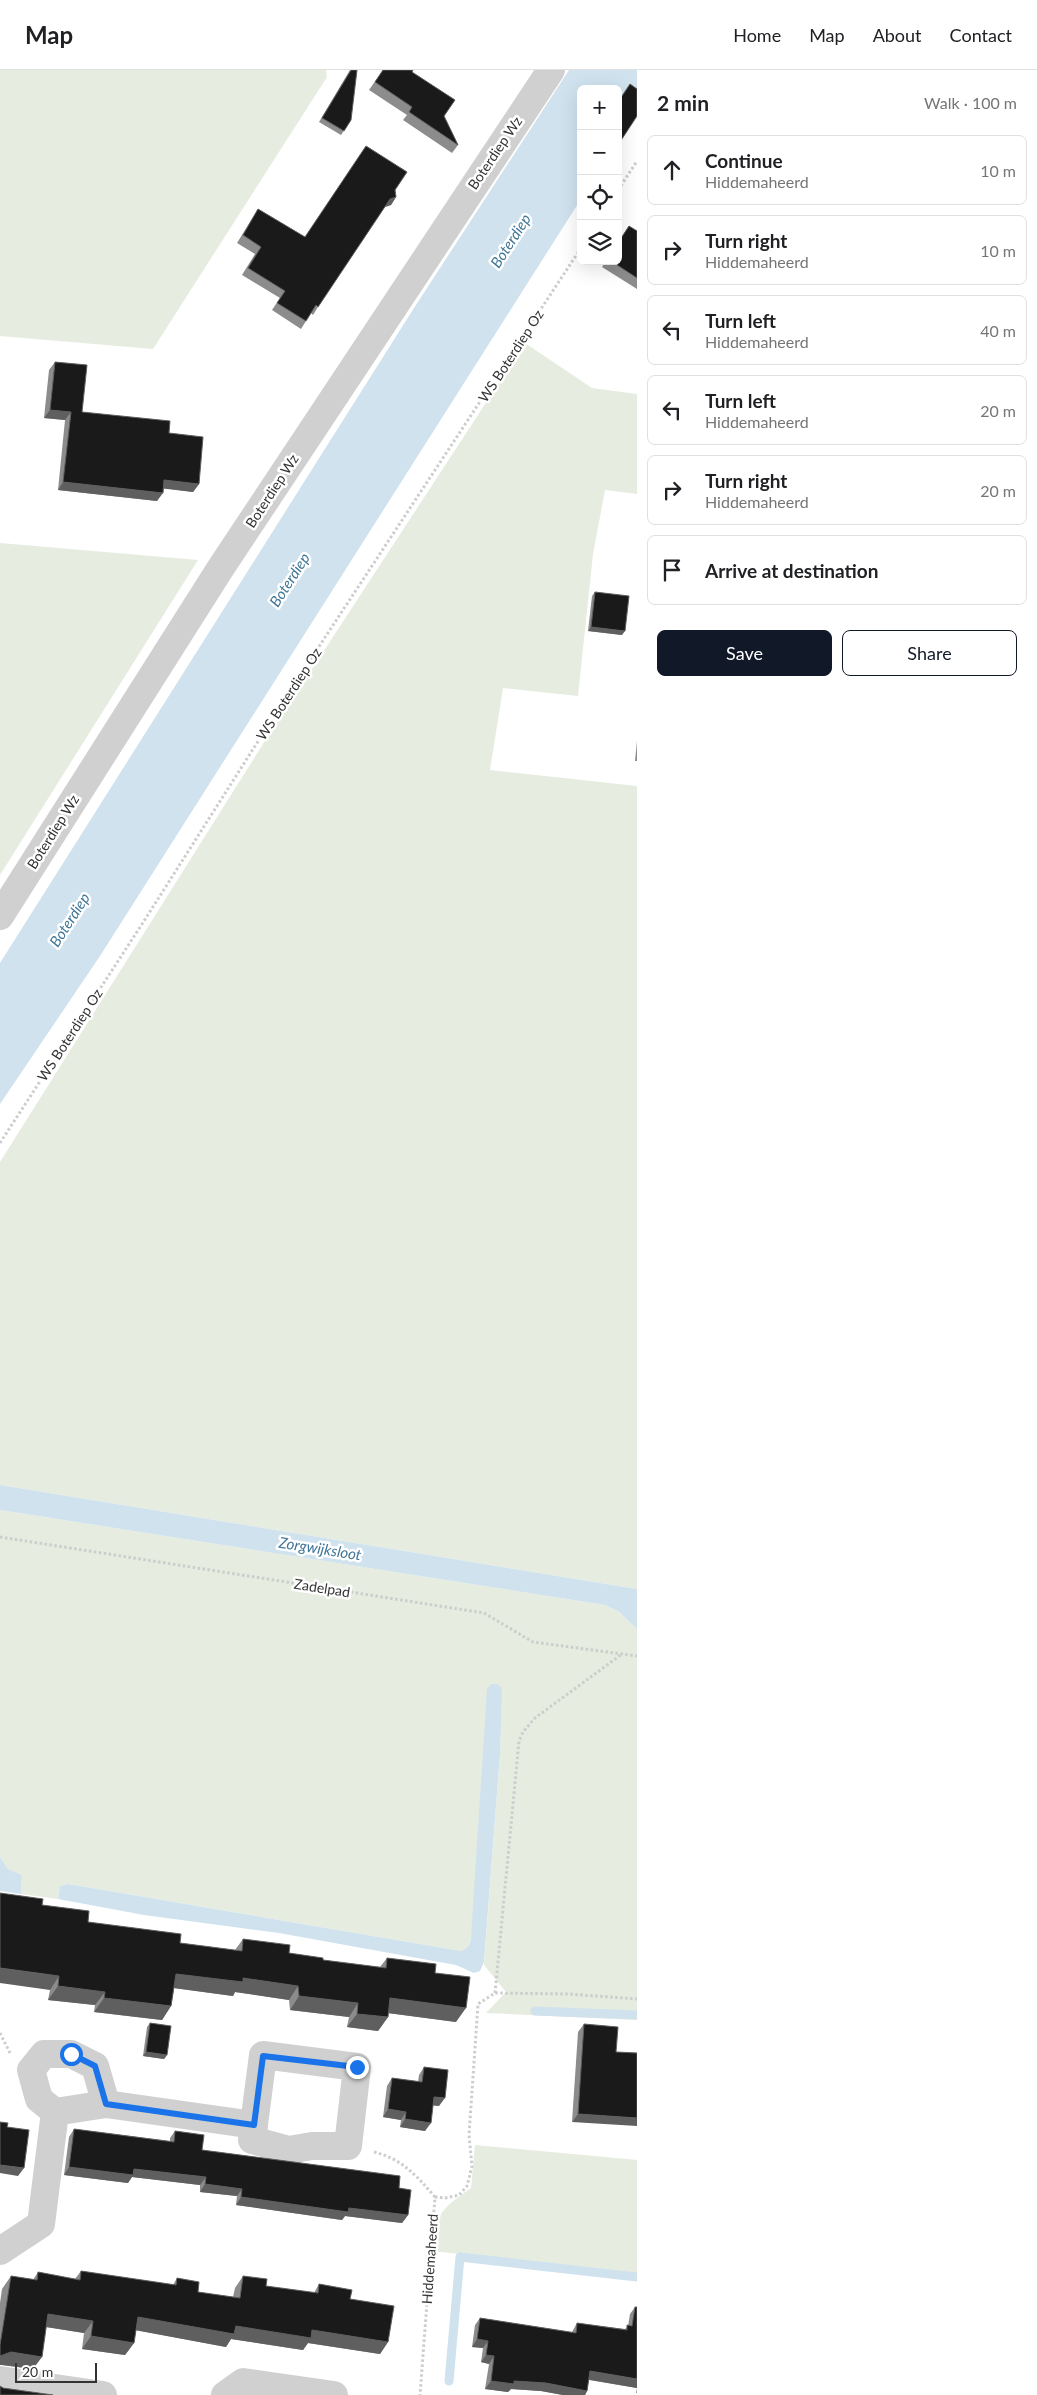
<!DOCTYPE html>
<meta charset="utf-8">
<style>
:root{--surface:#fff;--page:#f6f6f6;--text:#202124;--muted:#757577;--line:#e0e0e0;--accent:#111827}
body{margin:0;font-family:Lato,sans-serif;background:var(--page);color:var(--text)}
.controls{position:absolute;right:15px;top:15px;display:grid;overflow:hidden;border-radius:8px;box-shadow:0 5px 20px #0002}
.controls button{width:45px;height:45px;display:grid;place-items:center;padding:0;border:0;border-bottom:1px solid var(--line);background:var(--surface);color:var(--text);font:25px sans-serif}
.scale{position:absolute;left:15px;bottom:12px;width:82px;box-sizing:border-box;padding-left:5px;border:2px solid #333;border-top:0;font-size:14px;line-height:18px;white-space:nowrap;color:#333;-webkit-text-stroke:4px #fff;paint-order:stroke}
.stop{position:absolute;width:15px;height:15px;margin:-11px;border:4px solid #1a73e8;border-radius:50%;background:#fff}
.stop.end{background:#1a73e8;border-color:#fff;box-shadow:0 1px 5px #0008}
.list{margin:0;padding:0;list-style:none}
h2{display:flex;justify-content:space-between;align-items:center;height:65px;margin:0;padding:0 20px;font-size:21px}
h2 small{font-size:16px;font-weight:400;color:var(--muted)}
.list li{display:grid;grid-template-columns:32px 1fr auto;gap:15px;align-items:center;box-sizing:border-box;height:70px;margin:0 10px 10px;padding:0 10px;border:1px solid var(--line);border-radius:8px}
.list b{display:block;font-size:19px;white-space:nowrap}
.list p{margin:0;font-size:16px;white-space:nowrap;color:var(--muted)}
.list em{font-size:16px;font-style:normal;color:var(--muted)}
.actions{display:flex;gap:10px;padding:15px 20px}
.actions a{flex:1;padding:11px 0;border:1px solid var(--accent);border-radius:8px;text-align:center;font-size:18px;color:var(--accent)}
.actions .main{background:var(--accent);color:#fff}
.icon{flex:none;width:28px;height:28px;fill:none;stroke:currentColor;stroke-width:2;stroke-linecap:round;stroke-linejoin:round}
.map{position:relative;flex:none;width:637px;height:2325px;overflow:hidden}
header{display:flex;align-items:center;gap:30px;box-sizing:border-box;height:70px;padding:0 25px;background:var(--surface);border-bottom:1px solid var(--line)}
header strong{font-size:24px}
nav{display:flex;gap:28px;margin-inline-start:auto;font-size:18px}
main{display:flex}
aside{flex:1;background:var(--surface)}
.map>svg:first-child{display:block}
.green{fill:#e6ecdf}
.water{fill:#cfe2ee}
.lines{fill:none;stroke-linecap:round;stroke-linejoin:round}
.stream{stroke:#cfe2ee;stroke-width:9}
.path{stroke:#cdcdcd;stroke-width:3;stroke-dasharray:2.5 2.5;stroke-linecap:butt}
.street{stroke:#d0d0d0;stroke-width:28}
.wall{fill:#8c8c8c}
.shaded-wall{fill:#5f5f5f}
.building{fill:#1a1a1a;stroke:#5f5f5f}
.route{stroke:#1a73e8;stroke-width:6}
.labels{text-anchor:middle;stroke-width:5;stroke-linejoin:round;paint-order:stroke}
.street-label{font-size:14px;fill:#333;stroke:#fff}
.water-label{font-size:15px;font-style:italic;fill:#3f7597;stroke:#fff}
</style>
<header>
<strong>Map</strong>
<nav><a>Home</a><a>Map</a><a>About</a><a>Contact</a></nav>
</header>
<main>
<div class="map">
<svg width="637" height="2325" viewBox="0 0 637 2325">
<rect width="100%" height="100%" fill="#fff"/>
<g class="green">
<path d="M 0,0 L 326,0 L 327,7 L 153,279 L 0,266 Z"/>
<path d="M 525,273 L 592,318 L 637,324 L 637,424 L 605,420 L 593,484 L 578,626 L 503,618 L 490,700 L 637,716 L 637,1519 L 0,1415 L 0,1092 L 263,674 Z"/>
<path d="M 0,473 L 198,490 L 0,805 Z"/>
<path d="M 0,1440 L 605,1535 L 618,1541 L 637,1559 L 637,1950 L 486,1943 L 506,1922 L 484,1895 L 500,1684 L 502,1618 L 471,1867 C 469,1874 468,1878 461,1881 L 68,1814 L 60,1816 L 58,1829 L 21,1824 L 22,1805 L 8,1799 L 0,1787 Z"/>
<path d="M 475,2075 L 637,2090 L 637,2203 L 432,2181 C 435,2144 441,2139 471,2118 Z"/>
</g>
<g class="water">
<path d="M 569,0 L 637,0 L 637,42 L 618,71 L 618,19 L 581,19 L 581,129 L 100,886 L 0,1034 L 0,893 L 414,238 Z"/>
<path d="M 0,1415 L 637,1519 L 637,1559 L 618,1541 L 605,1535 L 0,1440 Z"/>
<path d="M 491,1614 L 497,1614 L 502,1618 L 502,1627 L 500,1684 L 484,1892 L 480,1901 L 474,1903 L 456,1895 L 279,1863 L 144,1845 L 58,1829 L 60,1816 L 68,1814 L 461,1881 C 468,1878 470,1874 471,1867 L 487,1619 Z"/>
<path d="M 0,1787 L 8,1799 L 22,1805 L 21,1824 L 0,1821 Z"/>
</g>
<g class="lines">
<g class="stream">
<path d="M 535,1941 L 637,1945"/>
<path d="M 449,2311 L 460,2187 L 637,2207"/>
</g>
<g class="path">
<path d="M 618,120 L 637,91"/>
<path d="M 0,1073 L 144,851 L 295,613 L 581,178"/>
<path d="M 0,1467 L 484,1543 L 533,1572 L 637,1586"/>
<path d="M 495,1923 L 519,1671 L 523,1662 L 535,1648 L 622,1584"/>
<path d="M 0,1963 L 10,1983"/>
<path d="M 374,2082 C 402,2089 416,2105 435,2127 L 420,2325"/>
<path d="M 435,2127 L 445,2128 L 459,2125 L 467,2116 L 472,2096 L 469,2065 L 478,1934 L 495,1923 L 569,1924 L 637,1929"/>
</g>
<g class="street">
<path d="M 0,846 L 220,499 L 551,0"/>
<path d="M 263,1985 L 357,1997 L 348,2076 L 312,2076 L 289,2080 L 252,2070 Z"/>
<path d="M 55,2042 L 39,2029 L 31,2000 L 44,1984 L 71,1984 L 95,1996 L 106,2034"/>
<path d="M 0,2181 L 41,2154 L 55,2042 L 106,2034 L 254,2055"/>
<path d="M 0,2310 L 103,2325"/>
<path d="M 225,2325 L 243,2312 L 334,2325"/>
</g>
</g>
<g class="wall">
<path d="M 350,0 L 351,50 L 341,65 L 319,52 Z"/>
<path d="M 383,0 L 412,2 L 444,46 L 458,75 L 452,83 L 403,50 L 407,45 L 369,20 Z"/>
<path d="M 395,120 L 396,127 L 391,135 L 385,137 L 318,237 L 313,245 L 311,243 L 301,259 L 272,240 L 280,228 L 242,205 L 255,184 L 237,173 L 258,139 L 305,167 Z"/>
<path d="M 629,156 L 637,161 L 637,219 L 602,197 L 606,191 L 618,191 L 618,172 Z"/>
<path d="M 55,292 L 82,342 L 169,363 L 199,414 L 193,422 L 163,418 L 157,431 L 58,420 L 65,350 L 44,348 L 49,300 Z"/>
<path d="M 595,522 L 622,565 L 588,561 L 592,526 Z"/>
<path d="M 637,671 L 637,691 L 635,691 Z"/>
<path d="M 42,1835 L 88,1852 L 180,1873 L 235,1880 L 243,1869 L 289,1883 L 323,1890 L 380,1897 L 387,1888 L 435,1903 L 456,1952 L 388,1943 L 388,1947 L 378,1961 L 347,1957 L 349,1947 L 290,1940 L 289,1930 L 235,1922 L 233,1926 L 174,1918 L 171,1936 L 162,1950 L 94,1942 L 95,1935 L 48,1930 L 50,1920 Z"/>
<path d="M 150,1953 L 167,1985 L 164,1989 L 143,1986 L 147,1957 Z"/>
<path d="M 584,1954 L 616,1982 L 637,1983 L 572,2052 L 578,1962 Z"/>
<path d="M 424,1997 L 439,2036 L 433,2035 L 425,2061 L 400,2057 L 401,2050 L 383,2047 L 387,2016 L 392,2008 L 418,2012 L 419,2005 Z"/>
<path d="M 74,2059 L 170,2071 L 170,2068 L 175,2061 L 202,2080 L 399,2118 L 408,2145 L 402,2153 L 345,2146 L 342,2150 L 236,2135 L 237,2126 L 200,2122 L 200,2115 L 132,2107 L 128,2113 L 64,2105 L 69,2067 Z"/>
<path d="M 81,2201 L 173,2215 L 177,2208 L 198,2222 L 233,2227 L 235,2218 L 243,2206 L 266,2216 L 314,2223 L 319,2214 L 350,2229 L 388,2272 L 380,2284 L 308,2273 L 303,2280 L 231,2269 L 226,2277 L 136,2260 L 134,2273 L 125,2285 L 82,2279 L 84,2263 L 46,2257 L 33,2299 L 2,2295 L 0,2295 L 0,2233 L 2,2219 L 11,2206 L 33,2210 L 38,2202 L 75,2209 Z"/>
<path d="M 635,2237 L 637,2237 L 637,2323 L 636,2323 L 637,2318 L 589,2310 L 587,2321 L 585,2325 L 563,2325 L 541,2321 L 511,2319 L 508,2322 L 485,2319 L 489,2294 L 481,2292 L 483,2278 L 472,2277 L 475,2255 L 480,2248 L 572,2262 L 577,2253 L 625,2259 L 628,2256 L 630,2244 Z"/>
</g>
<g class="shaded-wall">
<path d="M 396,127 L 391,135 L 385,137 L 390,129 Z"/>
<path d="M 50,340 L 71,342 L 65,350 L 44,348 Z"/>
<path d="M 164,410 L 199,414 L 193,422 L 159,418 Z"/>
<path d="M 63,412 L 163,423 L 157,431 L 58,420 Z"/>
<path d="M 591,557 L 625,561 L 622,565 L 588,561 Z"/>
<path d="M 0,1898 L 59,1906 L 50,1920 L 0,1913 Z"/>
<path d="M 176,1904 L 243,1908 L 298,1916 L 289,1930 L 235,1922 L 233,1926 L 166,1917 Z"/>
<path d="M 58,1916 L 105,1922 L 95,1935 L 48,1930 Z"/>
<path d="M 299,1926 L 358,1933 L 349,1947 L 290,1940 Z"/>
<path d="M 104,1928 L 171,1936 L 162,1950 L 94,1942 Z"/>
<path d="M 390,1928 L 466,1938 L 456,1952 L 380,1942 Z"/>
<path d="M 357,1944 L 388,1947 L 378,1961 L 347,1957 Z"/>
<path d="M 146,1982 L 167,1985 L 164,1989 L 143,1986 Z"/>
<path d="M 434,2027 L 445,2028 L 439,2036 L 429,2035 Z"/>
<path d="M 388,2039 L 406,2042 L 401,2050 L 383,2047 Z"/>
<path d="M 578,2044 L 637,2048 L 637,2056 L 572,2052 Z"/>
<path d="M 405,2049 L 431,2053 L 425,2061 L 400,2057 Z"/>
<path d="M 0,2095 L 24,2098 L 18,2106 L 0,2103 Z"/>
<path d="M 69,2097 L 134,2099 L 206,2107 L 200,2115 L 132,2107 L 128,2113 L 64,2105 Z"/>
<path d="M 205,2114 L 242,2119 L 237,2126 L 200,2122 Z"/>
<path d="M 241,2127 L 349,2138 L 408,2145 L 402,2153 L 345,2146 L 342,2150 L 236,2135 Z"/>
<path d="M 48,2244 L 93,2251 L 84,2263 L 40,2256 Z"/>
<path d="M 138,2247 L 236,2256 L 312,2260 L 388,2272 L 380,2284 L 308,2273 L 303,2280 L 231,2269 L 226,2277 L 129,2259 Z"/>
<path d="M 91,2266 L 134,2273 L 125,2285 L 82,2279 Z"/>
<path d="M 477,2269 L 488,2271 L 483,2278 L 472,2277 Z"/>
<path d="M 11,2282 L 42,2287 L 33,2299 L 2,2295 L 0,2295 L 0,2286 Z"/>
<path d="M 486,2285 L 494,2286 L 489,2294 L 481,2292 Z"/>
<path d="M 590,2301 L 637,2309 L 637,2318 L 585,2309 Z"/>
<path d="M 491,2311 L 514,2311 L 546,2313 L 587,2321 L 585,2325 L 563,2325 L 541,2321 L 511,2319 L 508,2322 L 485,2319 Z"/>
</g>
<g class="building">
<path d="M 351,0 L 357,0 L 351,50 L 344,61 L 322,48 Z"/>
<path d="M 383,0 L 413,0 L 412,2 L 455,30 L 444,46 L 458,75 L 409,42 L 412,37 L 375,12 Z"/>
<path d="M 630,14 L 637,19 L 637,46 L 618,75 L 618,32 Z"/>
<path d="M 366,76 L 407,102 L 395,120 L 396,127 L 390,129 L 318,237 L 316,235 L 306,251 L 277,233 L 285,221 L 248,198 L 261,177 L 243,165 L 258,139 L 305,167 Z"/>
<path d="M 629,156 L 637,161 L 637,208 L 611,191 L 618,191 L 618,173 Z"/>
<path d="M 55,292 L 87,295 L 82,342 L 170,351 L 169,363 L 203,367 L 199,414 L 164,410 L 163,423 L 63,412 L 71,342 L 50,340 Z"/>
<path d="M 595,522 L 629,526 L 625,561 L 591,557 Z"/>
<path d="M 0,1823 L 43,1829 L 42,1835 L 89,1841 L 88,1852 L 181,1864 L 180,1873 L 242,1881 L 243,1869 L 290,1875 L 289,1883 L 323,1888 L 323,1890 L 386,1898 L 387,1888 L 436,1894 L 435,1903 L 470,1907 L 466,1938 L 390,1928 L 388,1947 L 357,1944 L 358,1933 L 299,1926 L 298,1916 L 243,1908 L 243,1912 L 176,1904 L 171,1936 L 104,1928 L 105,1922 L 58,1916 L 59,1906 L 0,1898 Z"/>
<path d="M 150,1953 L 171,1956 L 167,1985 L 146,1982 Z"/>
<path d="M 584,1954 L 618,1957 L 616,1982 L 637,1983 L 637,2048 L 578,2044 Z"/>
<path d="M 424,1997 L 448,2000 L 445,2028 L 434,2027 L 431,2053 L 405,2049 L 406,2042 L 388,2039 L 392,2008 L 422,2012 Z"/>
<path d="M 0,2052 L 8,2053 L 7,2057 L 29,2060 L 24,2098 L 0,2095 Z"/>
<path d="M 74,2059 L 174,2072 L 175,2061 L 204,2065 L 202,2080 L 400,2106 L 399,2118 L 411,2120 L 408,2145 L 349,2138 L 348,2142 L 241,2127 L 242,2119 L 205,2114 L 206,2107 L 134,2099 L 133,2105 L 69,2097 Z"/>
<path d="M 81,2201 L 176,2215 L 177,2208 L 199,2212 L 198,2222 L 240,2228 L 243,2206 L 267,2209 L 266,2216 L 318,2223 L 319,2214 L 352,2220 L 350,2229 L 394,2236 L 388,2272 L 312,2260 L 311,2268 L 236,2256 L 234,2264 L 138,2247 L 134,2273 L 91,2266 L 93,2251 L 48,2244 L 42,2287 L 11,2282 L 0,2286 L 0,2275 L 11,2206 L 37,2210 L 38,2202 L 80,2210 Z"/>
<path d="M 635,2237 L 637,2237 L 637,2309 L 590,2301 L 587,2321 L 546,2313 L 514,2311 L 514,2314 L 491,2311 L 494,2286 L 486,2285 L 488,2271 L 477,2269 L 480,2248 L 576,2263 L 577,2253 L 627,2260 L 627,2255 L 632,2256 Z"/>
<path d="M 0,2316 L 3,2318 L 53,2325 L 0,2325 Z"/>
</g>
<g class="lines">
<path class="route" d="M 71,1984 L 95,1996 L 106,2034 L 254,2055 L 263,1986 L 357,1997"/>
</g>
<g class="labels">
<g class="street-label">
<text transform="translate(495 83) rotate(-56)" y="5">Boterdiep Wz</text>
<text transform="translate(511 286) rotate(-57)" y="5">WS Boterdiep Oz</text>
<text transform="translate(272 421) rotate(-57)" y="5">Boterdiep Wz</text>
<text transform="translate(289 624) rotate(-57)" y="5">WS Boterdiep Oz</text>
<text transform="translate(53 762) rotate(-58)" y="5">Boterdiep Wz</text>
<text transform="translate(70 965) rotate(-57)" y="5">WS Boterdiep Oz</text>
<text transform="translate(322 1518) rotate(9)" y="5">Zadelpad</text>
<text transform="translate(430 2189) rotate(-86)" y="5">Hiddemaheerd</text>
</g>
<g class="water-label">
<text transform="translate(511 171) rotate(-57)" y="5">Boterdiep</text>
<text transform="translate(290 510) rotate(-57)" y="5">Boterdiep</text>
<text transform="translate(70 850) rotate(-57)" y="5">Boterdiep</text>
<text transform="translate(320 1479) rotate(9)" y="5">Zorgwijksloot</text>
</g>
</g>
</svg>
<div class="controls">
<button>+</button>
<button>−</button>
<button><svg class="icon" aria-label="locate" viewBox="0 0 24 24"><circle cx="12" cy="12" r="6"/><path d="M12 2v4M12 18v4M2 12h4M18 12h4"/></svg></button>
<button><svg class="icon" aria-label="layers" viewBox="0 0 24 24"><path d="M12 4l9 5-9 5-9-5zM3 14l9 5 9-5"/></svg></button>
</div>
<div class="scale">20 m</div>
<div class="stop" style="left:71px;top:1984px"></div>
<div class="stop end" style="left:357px;top:1997px"></div>
</div>
<aside>
<h2>2 min<small>Walk · 100 m</small></h2>
<ul class="list">
<li><svg class="icon" aria-label="ahead" viewBox="0 0 24 24"><path d="M12 20V5M6 11l6-6 6 6"/></svg><div><b>Continue</b><p>Hiddemaheerd</p></div><em>10 m</em></li>
<li><svg class="icon" aria-label="right" viewBox="0 0 24 24"><path d="M7 20v-9h11M14 6l5 5-5 5"/></svg><div><b>Turn right</b><p>Hiddemaheerd</p></div><em>10 m</em></li>
<li><svg class="icon" aria-label="left" viewBox="0 0 24 24"><path d="M17 20v-9H6M10 6l-5 5 5 5"/></svg><div><b>Turn left</b><p>Hiddemaheerd</p></div><em>40 m</em></li>
<li><svg class="icon" aria-label="left" viewBox="0 0 24 24"><path d="M17 20v-9H6M10 6l-5 5 5 5"/></svg><div><b>Turn left</b><p>Hiddemaheerd</p></div><em>20 m</em></li>
<li><svg class="icon" aria-label="right" viewBox="0 0 24 24"><path d="M7 20v-9h11M14 6l5 5-5 5"/></svg><div><b>Turn right</b><p>Hiddemaheerd</p></div><em>20 m</em></li>
<li><svg class="icon" aria-label="arrive" viewBox="0 0 24 24"><path d="M6 21V4h12l-3 4 3 4H6"/></svg><div><b>Arrive at destination</b></div></li>
</ul>
<div class="actions"><a class="main">Save</a><a>Share</a></div>
</aside>
</main>
